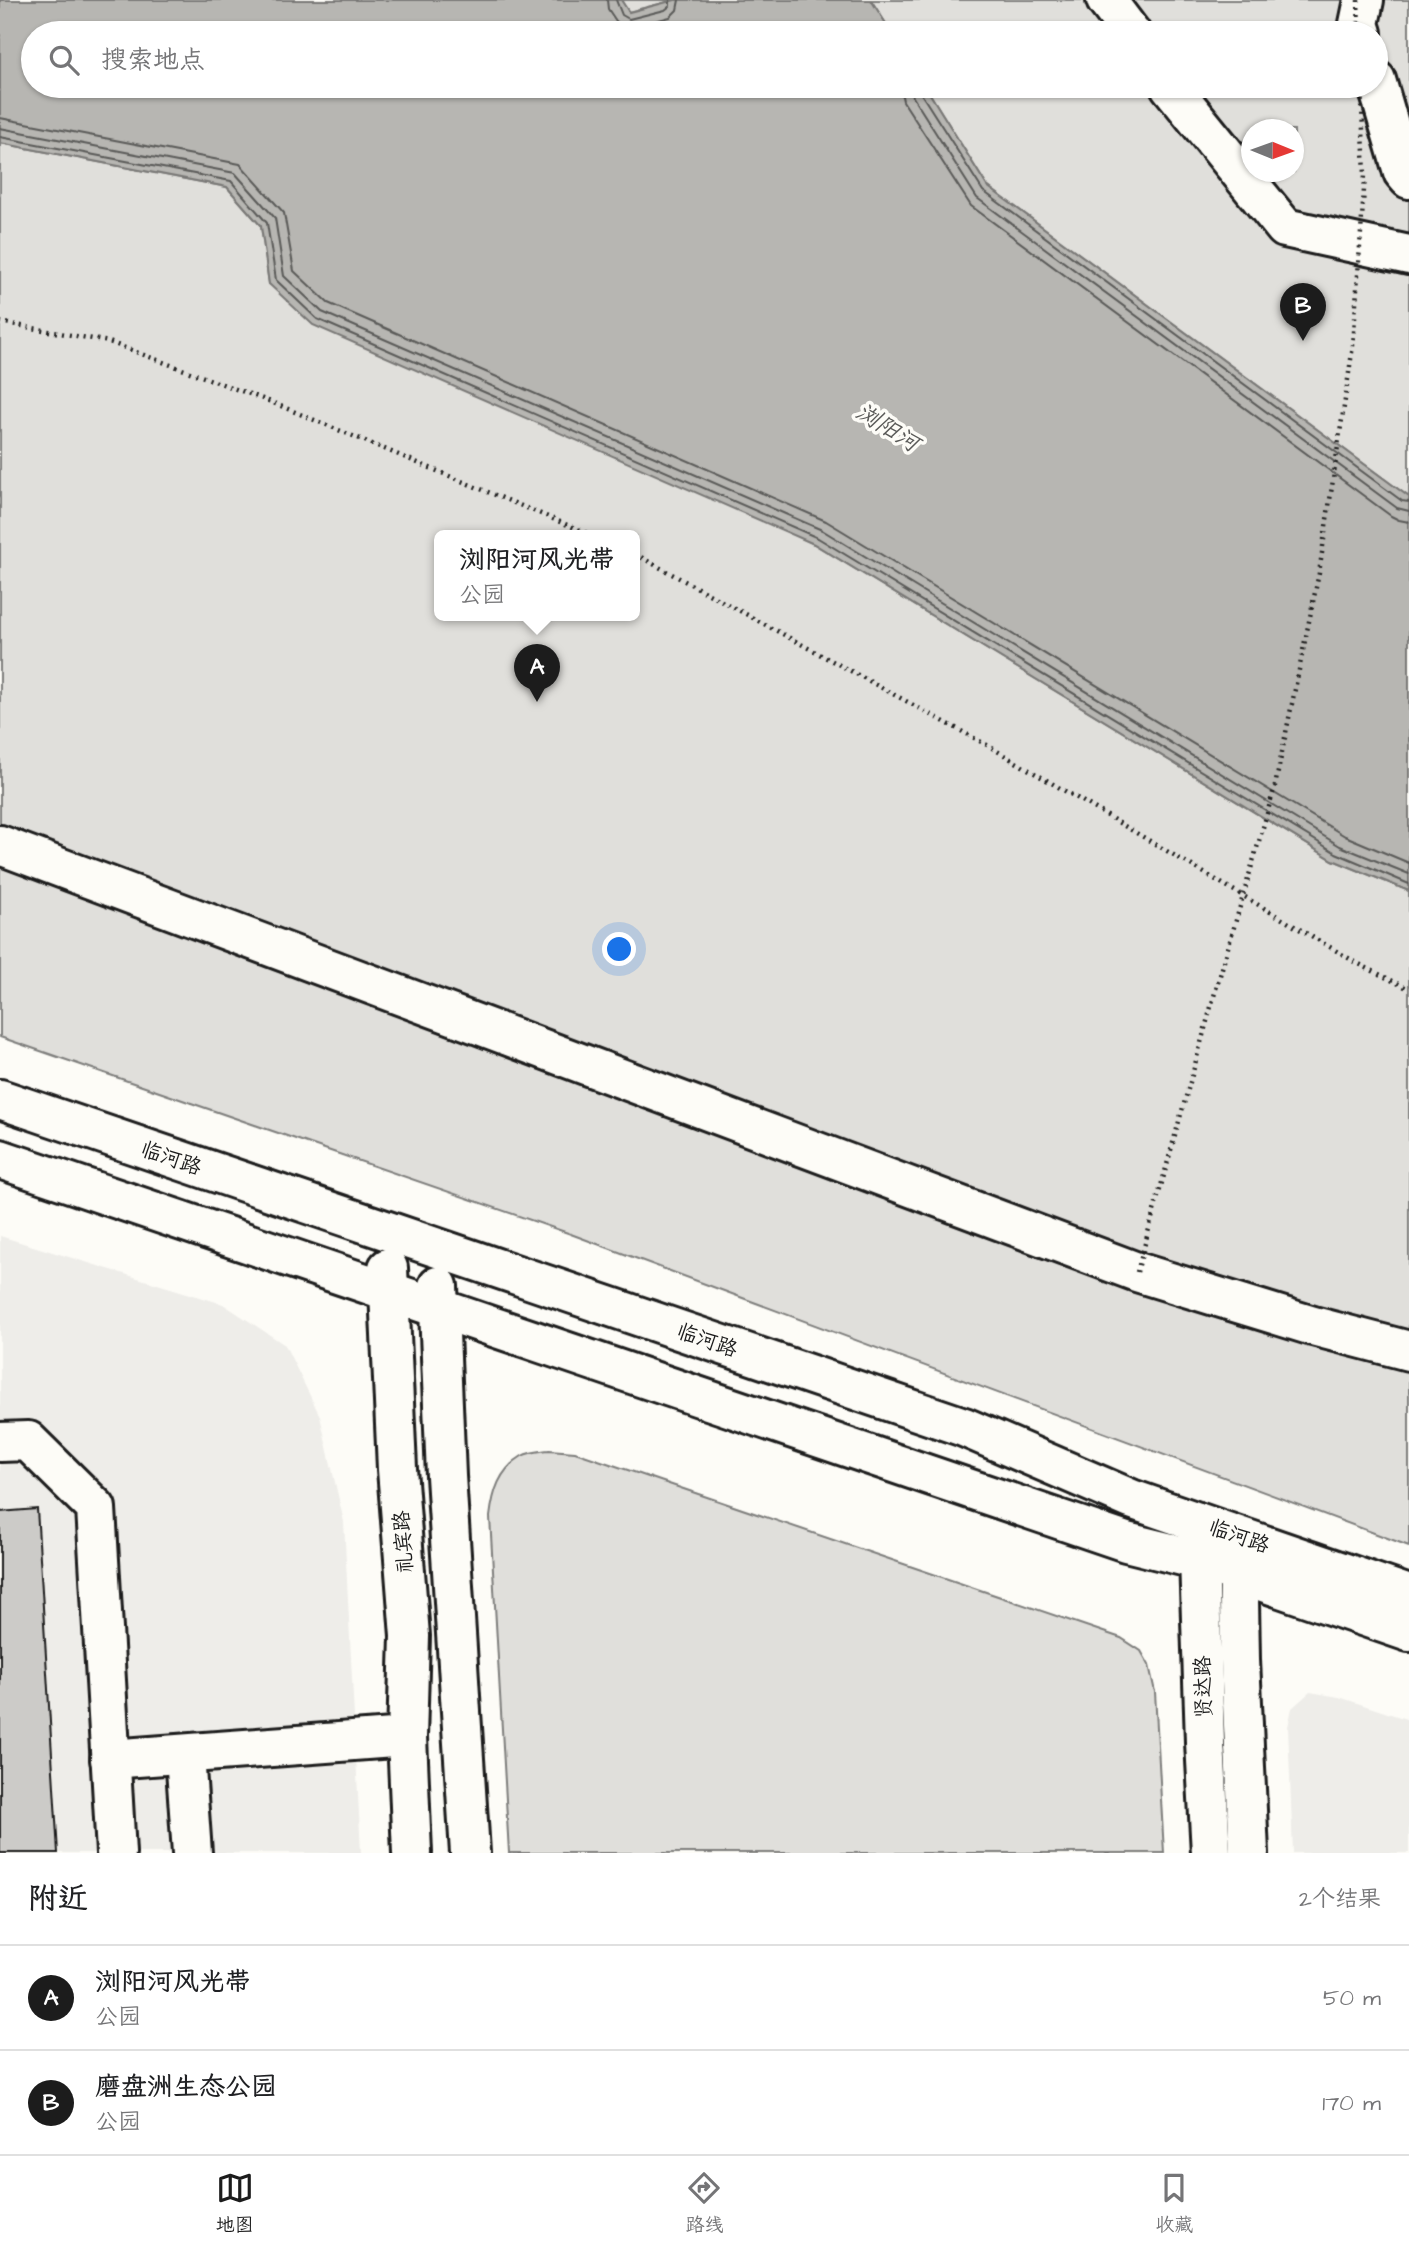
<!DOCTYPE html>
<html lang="zh">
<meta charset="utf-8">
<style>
:root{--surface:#fff;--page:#f6f6f6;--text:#202124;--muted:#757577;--line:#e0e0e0;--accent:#1c1c1c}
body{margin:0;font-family:"Architects Daughter","LXGW WenKai TC",sans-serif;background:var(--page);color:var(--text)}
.compass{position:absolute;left:1241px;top:119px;width:63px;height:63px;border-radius:50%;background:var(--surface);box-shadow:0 2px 5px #0004;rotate:91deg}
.you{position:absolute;left:620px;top:950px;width:24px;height:24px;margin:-18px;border:5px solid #fff;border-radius:50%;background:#1a73e8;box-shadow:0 0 0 10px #1a73e833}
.badge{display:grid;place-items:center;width:46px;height:46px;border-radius:50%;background:var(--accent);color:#fff;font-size:23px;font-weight:700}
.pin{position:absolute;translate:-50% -58px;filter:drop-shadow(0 2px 4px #0008)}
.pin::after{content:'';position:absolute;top:37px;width:24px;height:21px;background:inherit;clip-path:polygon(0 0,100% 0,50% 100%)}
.popup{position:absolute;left:434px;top:530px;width:206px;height:91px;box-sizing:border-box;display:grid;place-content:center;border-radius:10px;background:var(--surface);filter:drop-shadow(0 2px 5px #0005);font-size:23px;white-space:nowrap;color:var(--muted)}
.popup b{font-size:26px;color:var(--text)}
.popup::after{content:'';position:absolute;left:50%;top:100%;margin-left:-14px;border:14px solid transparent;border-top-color:var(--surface)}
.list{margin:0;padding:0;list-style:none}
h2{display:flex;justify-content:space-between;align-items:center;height:91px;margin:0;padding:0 28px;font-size:30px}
h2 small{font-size:23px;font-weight:400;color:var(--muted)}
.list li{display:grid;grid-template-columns:46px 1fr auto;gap:21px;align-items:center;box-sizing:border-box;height:105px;padding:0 28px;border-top:2px solid var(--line)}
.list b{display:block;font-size:26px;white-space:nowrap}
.list p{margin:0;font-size:23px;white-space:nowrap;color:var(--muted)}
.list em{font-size:23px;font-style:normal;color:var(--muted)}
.icon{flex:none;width:38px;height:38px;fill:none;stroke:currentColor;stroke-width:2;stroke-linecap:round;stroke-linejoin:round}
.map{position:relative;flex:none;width:1409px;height:1853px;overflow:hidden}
.search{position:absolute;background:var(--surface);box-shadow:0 2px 5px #0004;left:21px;right:21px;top:21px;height:77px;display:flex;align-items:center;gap:18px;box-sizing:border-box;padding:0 24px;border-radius:38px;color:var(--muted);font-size:26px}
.sheet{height:301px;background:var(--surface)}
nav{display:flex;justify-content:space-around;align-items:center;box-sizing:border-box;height:98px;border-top:2px solid var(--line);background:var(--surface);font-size:19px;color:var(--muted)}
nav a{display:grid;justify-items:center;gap:4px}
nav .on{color:var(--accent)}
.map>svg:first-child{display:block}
.built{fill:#eeede9}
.green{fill:#e0dfdb;stroke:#7e7e7c;stroke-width:2;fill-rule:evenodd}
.water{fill:#b7b6b2;stroke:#797876;stroke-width:2}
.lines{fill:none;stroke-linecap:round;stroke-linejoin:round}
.shore{stroke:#5a5a58;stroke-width:2}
.building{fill:#cccbc8;stroke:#1c1c1c;stroke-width:2}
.minor-casing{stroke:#1c1c1c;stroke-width:44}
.major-casing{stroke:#1c1c1c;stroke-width:44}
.path{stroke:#1c1c1c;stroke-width:4.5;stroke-dasharray:2 5;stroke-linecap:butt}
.minor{stroke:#fdfcf7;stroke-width:38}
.major{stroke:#fdfcf7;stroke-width:38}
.path-bridge{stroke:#1c1c1c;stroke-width:4.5;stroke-dasharray:2 5;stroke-linecap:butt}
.labels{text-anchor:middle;stroke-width:7;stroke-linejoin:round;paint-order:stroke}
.street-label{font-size:21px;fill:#1c1c1c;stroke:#fdfcf7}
.water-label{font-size:23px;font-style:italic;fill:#5a5a58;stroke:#fdfcf7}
</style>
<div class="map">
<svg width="1409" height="1853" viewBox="0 0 1409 1853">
<rect width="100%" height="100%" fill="#fdfcf7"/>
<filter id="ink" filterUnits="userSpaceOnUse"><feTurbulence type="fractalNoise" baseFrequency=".0143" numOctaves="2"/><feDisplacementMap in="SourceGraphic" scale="14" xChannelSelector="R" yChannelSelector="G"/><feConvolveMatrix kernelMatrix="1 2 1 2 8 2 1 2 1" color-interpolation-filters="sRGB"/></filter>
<g filter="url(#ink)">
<g class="built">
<path d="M 0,1236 L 223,1304 L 285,1345 L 320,1416 L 344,1522 L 361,1853 L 0,1853 Z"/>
<path d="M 1310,1692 L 1339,1697 L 1409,1720 L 1409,1853 L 1293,1853 L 1288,1727 L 1292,1708 Z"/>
</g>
<g class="green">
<path d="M 621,0 L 675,0 L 628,12 Z"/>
<path d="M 871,0 L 1409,0 L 1409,497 L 987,186 L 925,86 L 1376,86 L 1376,33 L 892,33 ZM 1252,130 L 1294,130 L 1294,172 L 1252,172 Z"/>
<path d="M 0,143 L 227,187 L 261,226 L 269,284 L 814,544 L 1333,860 L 1409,891 L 1409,1546 L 568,1233 L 0,1037 ZM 439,536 L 635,536 L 635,616 L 439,616 Z"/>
<path d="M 549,1450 L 575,1452 L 1121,1638 L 1141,1651 L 1149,1665 L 1155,1692 L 1164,1853 L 509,1853 L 490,1517 C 493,1492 499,1470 522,1456 C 529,1452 541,1451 549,1450 Z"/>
</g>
<path class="water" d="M 0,0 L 621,0 L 629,12 L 675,0 L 871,0 L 892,33 L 33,33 L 33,86 L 925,86 L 987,186 L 1409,497 L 1409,891 L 1333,860 L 814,544 L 313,325 L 269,284 L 261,226 L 227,187 L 0,143 Z"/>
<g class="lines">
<g class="shore">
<path d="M 607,0 L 608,9 L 616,21 L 621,26 L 629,28 L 670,17 L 677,10 L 679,0"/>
<path d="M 616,0 L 622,15 L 629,19 L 665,10 L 670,6 L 670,0"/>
<path d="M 900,86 L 903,101 L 971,206 L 1391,516 L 1399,520 L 1409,522"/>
<path d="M 910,86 L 913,97 L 977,198 L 1397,508 L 1409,511"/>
<path d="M 919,86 L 920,92 L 983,191 L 1402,501 L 1409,502"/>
<path d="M 0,118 L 240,164 L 284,213 L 294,271 L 328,303 L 826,521 L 1345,836 L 1409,863"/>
<path d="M 0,128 L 235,173 L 275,218 L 284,276 L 322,312 L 822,530 L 1340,846 L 1409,874"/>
<path d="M 0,137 L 231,181 L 267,223 L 276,280 L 317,319 L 818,538 L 1336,853 L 1409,884"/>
</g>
</g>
<path class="building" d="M 37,1509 L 58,1853 L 0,1853 L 0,1512 Z"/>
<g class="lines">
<g class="minor-casing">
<g id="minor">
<path d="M 1106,0 L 1131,33"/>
<path d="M 1362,33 L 1359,24 L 1364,0"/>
<path d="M 1376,80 L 1403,172 L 1409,179"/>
<path d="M 1170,86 L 1285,228 L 1409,255"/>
<path d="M 0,845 L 1137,1272 L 1313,1326 L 1409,1351"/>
<path d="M 0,1442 L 28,1441 L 96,1508 L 116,1853"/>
<path d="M 1198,1527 L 1205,1742 L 1211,1853"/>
<path d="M 1238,1540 L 1240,1660 L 1249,1853"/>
<path d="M 185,1755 L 192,1853"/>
<path d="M 110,1759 L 407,1737"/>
</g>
</g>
<g class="major-casing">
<g id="major">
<path d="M 0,1099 L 964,1427 L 1131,1499 L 1409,1595"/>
<path d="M 0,1159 L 1126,1542 L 1199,1560 L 1409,1632"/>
<path d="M 388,1268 L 397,1469 L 410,1636 L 407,1737 L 412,1853"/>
<path d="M 438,1286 L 446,1476 L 470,1853"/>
</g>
</g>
<g class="path">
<path d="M 0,322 L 109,342 L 271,402 L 594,536"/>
<path d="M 635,554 L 987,745 L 1357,963 L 1409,989"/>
</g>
<use href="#minor" class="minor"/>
<use href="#major" class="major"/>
<g class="path-bridge">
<path d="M 1358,0 L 1359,33"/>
<path d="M 1137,1272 L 1216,989 L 1275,786 L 1319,573 L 1353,346 L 1365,175 L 1361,86"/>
</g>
</g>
</g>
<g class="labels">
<g class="street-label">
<text transform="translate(171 1158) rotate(19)" y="7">临河路</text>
<text transform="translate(707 1340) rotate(19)" y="7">临河路</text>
<text transform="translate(1239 1536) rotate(19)" y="7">临河路</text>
<text transform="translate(403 1542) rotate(-94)" y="7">礼宾路</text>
<text transform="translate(1203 1687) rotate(-92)" y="7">贤达路</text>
</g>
<g class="water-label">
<text transform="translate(888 427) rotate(32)" y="8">浏阳河</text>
</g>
</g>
</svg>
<svg class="compass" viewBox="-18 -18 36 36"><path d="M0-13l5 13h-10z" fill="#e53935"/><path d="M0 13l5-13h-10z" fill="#757577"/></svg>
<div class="you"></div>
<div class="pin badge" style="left:537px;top:702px">A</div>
<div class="popup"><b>浏阳河风光带</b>公园</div>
<div class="pin badge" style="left:1303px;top:341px">B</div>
<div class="search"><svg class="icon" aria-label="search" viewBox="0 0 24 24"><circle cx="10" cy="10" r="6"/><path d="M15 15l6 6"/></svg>搜索地点</div>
</div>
<section class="sheet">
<h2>附近<small>2个结果</small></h2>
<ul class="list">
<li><span class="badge">A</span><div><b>浏阳河风光带</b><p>公园</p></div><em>50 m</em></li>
<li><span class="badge">B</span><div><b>磨盘洲生态公园</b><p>公园</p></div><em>170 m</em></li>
</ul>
</section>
<nav>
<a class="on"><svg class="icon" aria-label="map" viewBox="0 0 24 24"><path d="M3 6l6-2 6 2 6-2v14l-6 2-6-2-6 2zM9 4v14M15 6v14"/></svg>地图</a>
<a><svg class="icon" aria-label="directions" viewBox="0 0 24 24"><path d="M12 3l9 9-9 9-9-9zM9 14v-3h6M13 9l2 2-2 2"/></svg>路线</a>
<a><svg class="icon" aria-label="saved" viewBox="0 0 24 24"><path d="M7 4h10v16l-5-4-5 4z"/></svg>收藏</a>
</nav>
